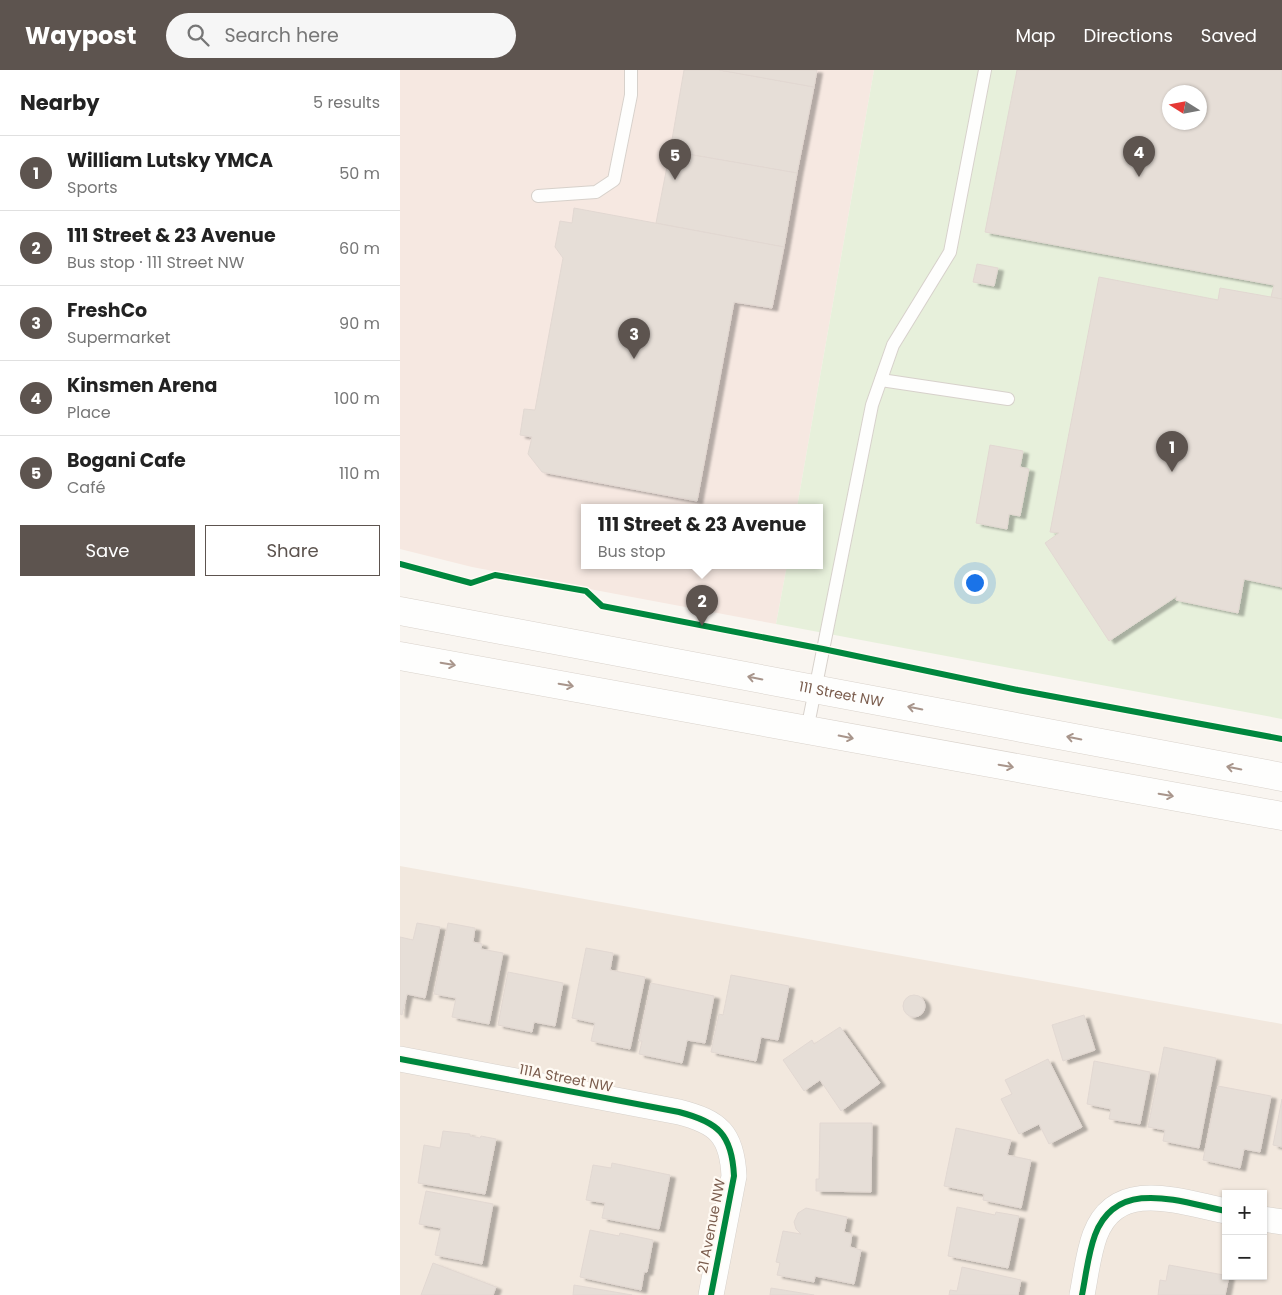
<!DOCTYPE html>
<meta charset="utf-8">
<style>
:root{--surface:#fff;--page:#f6f6f6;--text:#222;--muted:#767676;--line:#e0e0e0;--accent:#5d544f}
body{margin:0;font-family:Poppins,sans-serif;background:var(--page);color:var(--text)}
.controls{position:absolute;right:15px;bottom:15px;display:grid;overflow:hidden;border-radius:0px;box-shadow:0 1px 4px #0004}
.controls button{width:45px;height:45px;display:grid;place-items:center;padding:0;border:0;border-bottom:1px solid var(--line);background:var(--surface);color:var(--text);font:25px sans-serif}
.compass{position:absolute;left:762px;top:15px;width:45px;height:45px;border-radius:50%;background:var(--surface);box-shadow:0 1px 4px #0004;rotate:281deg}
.you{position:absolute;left:574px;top:512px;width:18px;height:18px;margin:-12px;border:4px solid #fff;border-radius:50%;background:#1a73e8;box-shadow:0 0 0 8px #1a73e833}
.badge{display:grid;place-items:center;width:32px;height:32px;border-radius:50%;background:var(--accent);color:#fff;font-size:16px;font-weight:700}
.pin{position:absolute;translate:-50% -41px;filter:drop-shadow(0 1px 2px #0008)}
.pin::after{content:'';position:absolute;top:26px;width:18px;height:15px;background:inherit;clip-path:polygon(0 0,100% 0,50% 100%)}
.popup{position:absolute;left:181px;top:434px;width:242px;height:65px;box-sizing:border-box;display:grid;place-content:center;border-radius:0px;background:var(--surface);filter:drop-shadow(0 1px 4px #0005);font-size:16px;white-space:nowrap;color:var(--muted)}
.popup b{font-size:19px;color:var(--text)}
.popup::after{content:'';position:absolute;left:50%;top:100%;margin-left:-10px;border:10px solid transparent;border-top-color:var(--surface)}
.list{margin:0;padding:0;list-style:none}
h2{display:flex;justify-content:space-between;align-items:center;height:65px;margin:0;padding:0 20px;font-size:21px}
h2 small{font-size:16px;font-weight:400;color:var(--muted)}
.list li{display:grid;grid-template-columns:32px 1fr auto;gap:15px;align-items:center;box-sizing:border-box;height:75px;padding:0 20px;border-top:1px solid var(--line)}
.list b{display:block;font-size:19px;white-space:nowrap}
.list p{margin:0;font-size:16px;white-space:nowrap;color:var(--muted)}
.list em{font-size:16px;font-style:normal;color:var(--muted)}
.actions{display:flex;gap:10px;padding:15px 20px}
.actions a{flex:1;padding:11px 0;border:1px solid var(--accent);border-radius:0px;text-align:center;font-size:18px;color:var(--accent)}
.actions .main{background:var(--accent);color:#fff}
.icon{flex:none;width:28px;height:28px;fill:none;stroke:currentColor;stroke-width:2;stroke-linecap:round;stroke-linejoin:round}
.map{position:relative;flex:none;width:882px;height:1225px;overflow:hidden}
header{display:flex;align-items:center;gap:30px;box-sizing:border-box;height:70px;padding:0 25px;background:var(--accent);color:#fff}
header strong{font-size:24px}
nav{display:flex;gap:28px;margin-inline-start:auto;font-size:18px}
.search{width:350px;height:45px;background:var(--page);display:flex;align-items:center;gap:12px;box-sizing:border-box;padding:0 18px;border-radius:28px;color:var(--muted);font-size:19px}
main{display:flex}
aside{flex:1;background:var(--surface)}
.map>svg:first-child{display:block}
.residential{fill:#f2e8de;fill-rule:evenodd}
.commercial{fill:#f6e8e1}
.green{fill:#e7f0db;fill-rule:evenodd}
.building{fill:#e6ded7;stroke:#e2d8d2;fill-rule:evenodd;filter:url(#shadow)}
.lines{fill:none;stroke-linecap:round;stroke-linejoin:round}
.service-casing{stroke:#d7d1cb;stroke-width:14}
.minor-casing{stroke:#d7d1cb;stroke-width:26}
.secondary-casing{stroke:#d9d2cb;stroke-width:29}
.service{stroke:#fefefd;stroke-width:12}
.minor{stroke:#fefefd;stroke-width:25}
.secondary{stroke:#fefefd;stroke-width:28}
.cycleway-casing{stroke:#fffaf3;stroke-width:9}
.cycleway{stroke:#00873e;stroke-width:6}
.oneway{stroke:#a8958b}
.labels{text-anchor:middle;stroke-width:4.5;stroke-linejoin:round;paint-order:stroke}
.street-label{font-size:14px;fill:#7a5c4d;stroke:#fffaf3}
</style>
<header>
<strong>Waypost</strong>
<div class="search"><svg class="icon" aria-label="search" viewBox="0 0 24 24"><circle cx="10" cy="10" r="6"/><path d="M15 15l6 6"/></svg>Search here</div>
<nav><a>Map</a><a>Directions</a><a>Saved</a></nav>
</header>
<main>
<aside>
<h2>Nearby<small>5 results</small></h2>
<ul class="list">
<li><span class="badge">1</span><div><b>William Lutsky YMCA</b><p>Sports</p></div><em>50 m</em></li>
<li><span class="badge">2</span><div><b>111 Street &amp; 23 Avenue</b><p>Bus stop · 111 Street NW</p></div><em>60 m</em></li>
<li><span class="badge">3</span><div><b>FreshCo</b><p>Supermarket</p></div><em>90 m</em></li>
<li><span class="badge">4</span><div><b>Kinsmen Arena</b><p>Place</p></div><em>100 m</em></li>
<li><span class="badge">5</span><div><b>Bogani Cafe</b><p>Café</p></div><em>110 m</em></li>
</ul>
<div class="actions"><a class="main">Save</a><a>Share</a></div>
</aside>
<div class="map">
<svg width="882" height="1225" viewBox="0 0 882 1225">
<defs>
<filter id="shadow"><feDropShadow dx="5.5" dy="3" stdDeviation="1" flood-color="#0004"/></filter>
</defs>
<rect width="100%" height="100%" fill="#f9f5f0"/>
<path class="residential" d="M 0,796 L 882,954 L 882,1225 L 0,1225 ZM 826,1124 L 863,1124 L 863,1206 L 826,1206 Z"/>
<path class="commercial" d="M 0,0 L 474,0 L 397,437 L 184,437 L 184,495 L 387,495 L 376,554 L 72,497 L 0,479 Z"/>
<path class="green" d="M 474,0 L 882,0 L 882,649 L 376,554 L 387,495 L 420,495 L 420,437 L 397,437 ZM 769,22 L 799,22 L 799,52 L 769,52 Z"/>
<g class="building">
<path d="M 284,0 L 319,0 L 414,17 L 397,103 L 270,81 Z"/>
<path d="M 319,0 L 417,0 L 414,17 Z"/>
<path d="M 617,0 L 882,0 L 882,229 L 871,227 L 874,215 L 585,162 ZM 769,22 L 799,22 L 799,52 L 769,52 Z"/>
<path d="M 270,81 L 397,103 L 384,177 L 256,153 Z"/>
<path d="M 174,138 L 384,177 L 372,238 L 334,232 L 297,431 L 142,402 L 128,384 L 132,367 L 120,365 L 124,339 L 135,340 L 163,188 L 155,177 L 160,151 L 172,153 Z"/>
<path d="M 577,194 L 598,198 L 594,216 L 573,212 Z"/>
<path d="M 699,207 L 818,230 L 820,218 L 882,229 L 882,517 L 844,509 L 838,543 L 776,530 L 777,526 L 709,571 L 645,473 L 659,463 L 650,462 Z"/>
<path d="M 590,375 L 623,381 L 620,397 L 629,399 L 620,446 L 609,444 L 607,459 L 576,453 Z"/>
<path d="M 17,853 L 40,857 L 25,928 L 7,924 L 2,945 L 0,944 L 0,867 L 13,870 Z"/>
<path d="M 48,853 L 75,858 L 73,872 L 82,874 L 81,879 L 103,883 L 89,954 L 52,947 L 56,928 L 34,924 Z"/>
<path d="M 186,878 L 213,883 L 210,900 L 245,907 L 230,979 L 191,971 L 195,953 L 172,948 Z"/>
<path d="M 108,902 L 163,913 L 155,956 L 134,952 L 132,962 L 98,955 Z"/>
<path d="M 331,905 L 389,916 L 378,970 L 361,967 L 356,991 L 311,982 L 319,944 L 323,945 Z"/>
<path d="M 251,913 L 314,926 L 305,973 L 287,970 L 282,993 L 239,984 L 242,971 L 239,971 Z"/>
<circle cx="514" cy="936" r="11"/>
<path d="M 684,945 L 695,980 L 663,991 L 652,955 Z"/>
<path d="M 440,957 L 480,1013 L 441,1041 L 420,1010 L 404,1021 L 383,990 L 412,970 L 414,974 Z"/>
<path d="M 764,977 L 816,988 L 799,1078 L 763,1071 L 765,1060 L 748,1057 Z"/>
<path d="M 648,989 L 682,1057 L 649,1074 L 639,1054 L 619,1064 L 601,1029 L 612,1024 L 605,1010 Z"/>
<path d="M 694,991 L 750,1002 L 740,1054 L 709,1049 L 711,1039 L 687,1034 Z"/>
<path d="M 818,1016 L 871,1026 L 860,1082 L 844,1079 L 840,1098 L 803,1090 Z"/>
<path d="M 882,1029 L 882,1077 L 873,1075 Z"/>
<path d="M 420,1053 L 472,1053 L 471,1122 L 416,1121 L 416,1109 L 419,1109 Z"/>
<path d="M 556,1058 L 611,1070 L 607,1085 L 631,1090 L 621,1138 L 583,1130 L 584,1124 L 544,1116 Z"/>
<path d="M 43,1061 L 70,1064 L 70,1066 L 80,1068 L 81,1066 L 96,1069 L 85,1124 L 18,1113 L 24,1075 L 40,1078 Z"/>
<path d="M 212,1093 L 270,1105 L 259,1159 L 202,1148 L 205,1133 L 186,1130 L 193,1095 L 211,1098 Z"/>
<path d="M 26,1121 L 93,1134 L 82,1194 L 35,1185 L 41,1158 L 19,1154 Z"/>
<path d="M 557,1137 L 595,1145 L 596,1142 L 619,1146 L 608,1198 L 548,1186 Z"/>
<path d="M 406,1138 L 447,1147 L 444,1162 L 452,1164 L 450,1177 L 461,1180 L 454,1214 L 415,1206 L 414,1212 L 377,1205 L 380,1193 L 376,1192 L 383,1161 L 401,1164 L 396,1159 L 394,1152 L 398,1143 Z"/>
<path d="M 190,1160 L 219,1166 L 220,1163 L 253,1170 L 247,1202 L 244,1202 L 241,1220 L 180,1207 Z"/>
<path d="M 33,1193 L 96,1217 L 93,1225 L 21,1225 Z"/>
<path d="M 769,1195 L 829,1206 L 825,1225 L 758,1225 L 760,1210 L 766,1211 Z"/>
<path d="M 562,1197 L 621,1210 L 618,1225 L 549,1225 L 550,1220 L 557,1221 Z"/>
<path d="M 174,1215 L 232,1225 L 173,1225 Z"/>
<path d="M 371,1218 L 414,1225 L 370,1225 Z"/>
</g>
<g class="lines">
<g class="service-casing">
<g id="service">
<path d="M 138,126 L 196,122 L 214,110 L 231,25 L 231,0"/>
<path d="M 481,310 L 608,329"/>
<path d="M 407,660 L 472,335 L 493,275 L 550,182 L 585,0"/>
</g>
</g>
<g class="minor-casing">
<g id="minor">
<path d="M 0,989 L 279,1042 C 318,1052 332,1064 334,1106 L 311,1225"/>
<path d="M 863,1149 L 882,1152"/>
<path d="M 682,1225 C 686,1205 688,1184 695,1165 C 717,1107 780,1132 826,1141"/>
</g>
</g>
<g class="secondary-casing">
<g id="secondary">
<path id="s1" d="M 0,541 L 882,707"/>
<path d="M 0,586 L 882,746"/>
</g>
</g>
<use href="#service" class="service"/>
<use href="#minor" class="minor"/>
<use href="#secondary" class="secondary"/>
<g class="cycleway-casing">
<g id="cycleway">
<path d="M 0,494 L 71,513 L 95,505 L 186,521 L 202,536 L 423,579 L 618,620 L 882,669"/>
<path d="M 0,989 L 279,1042 C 318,1052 332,1064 334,1106 L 311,1225"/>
<path d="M 682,1225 C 686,1205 688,1184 695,1165 C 717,1107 780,1132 826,1141"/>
</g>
</g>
<use href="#cycleway" class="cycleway"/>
</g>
<defs><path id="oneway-shaft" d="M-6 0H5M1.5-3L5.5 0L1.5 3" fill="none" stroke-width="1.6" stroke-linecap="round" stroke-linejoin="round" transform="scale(1.25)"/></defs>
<g class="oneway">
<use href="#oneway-shaft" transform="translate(48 594) rotate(10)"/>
<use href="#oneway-shaft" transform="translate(355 608) rotate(-169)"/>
<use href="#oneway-shaft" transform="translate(166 615) rotate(10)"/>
<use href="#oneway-shaft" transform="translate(515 638) rotate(-169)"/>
<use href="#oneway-shaft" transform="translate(446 667) rotate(11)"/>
<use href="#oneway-shaft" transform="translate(674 668) rotate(-169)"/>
<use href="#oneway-shaft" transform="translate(606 696) rotate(10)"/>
<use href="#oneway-shaft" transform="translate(834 698) rotate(-169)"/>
<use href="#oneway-shaft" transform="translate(766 725) rotate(10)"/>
</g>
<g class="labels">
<g class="street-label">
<text dy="5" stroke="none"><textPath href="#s1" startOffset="449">111 Street NW</textPath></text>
<text transform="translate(166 1008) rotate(11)" y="5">111A Street NW</text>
<text transform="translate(311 1156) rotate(-79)" y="5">21 Avenue NW</text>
</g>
</g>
</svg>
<div class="controls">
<button>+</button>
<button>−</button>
</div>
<svg class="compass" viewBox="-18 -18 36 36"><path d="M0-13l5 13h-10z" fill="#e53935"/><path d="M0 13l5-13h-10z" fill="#767676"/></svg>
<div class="you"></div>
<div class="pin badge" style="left:772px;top:402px">1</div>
<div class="pin badge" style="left:302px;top:556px">2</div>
<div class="popup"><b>111 Street &amp; 23 Avenue</b>Bus stop</div>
<div class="pin badge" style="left:234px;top:289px">3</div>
<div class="pin badge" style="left:739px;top:107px">4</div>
<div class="pin badge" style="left:275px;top:110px">5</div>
</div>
</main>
